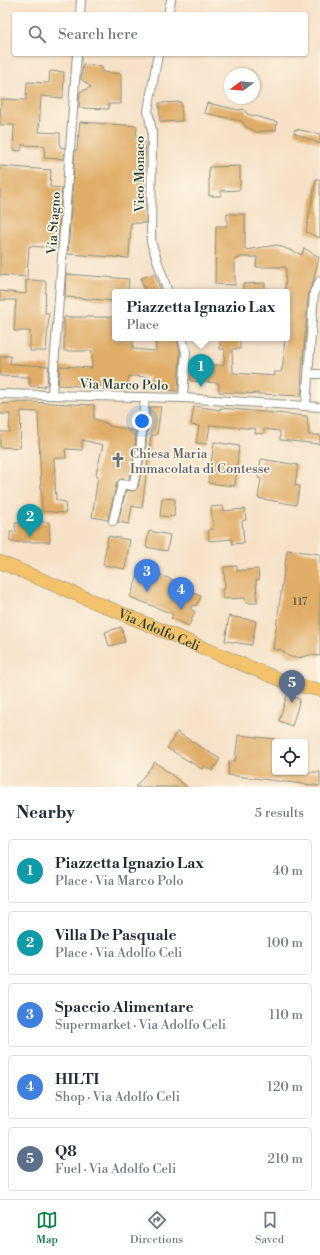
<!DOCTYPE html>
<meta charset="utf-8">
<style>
:root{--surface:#fff;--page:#f6f6f7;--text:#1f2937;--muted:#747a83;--line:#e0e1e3;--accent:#0b8043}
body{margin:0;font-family:"Libre Bodoni",serif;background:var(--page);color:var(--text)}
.controls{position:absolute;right:12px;bottom:12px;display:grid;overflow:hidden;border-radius:4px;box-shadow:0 1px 3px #0004}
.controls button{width:36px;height:36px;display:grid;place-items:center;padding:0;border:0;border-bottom:1px solid var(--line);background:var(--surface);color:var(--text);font:20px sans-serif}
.compass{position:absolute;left:224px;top:68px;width:36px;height:36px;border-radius:50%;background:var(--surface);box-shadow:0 1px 3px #0004;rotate:254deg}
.you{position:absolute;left:142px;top:421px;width:14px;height:14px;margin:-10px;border:3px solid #fff;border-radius:50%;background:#1a73e8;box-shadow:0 0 0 6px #1a73e833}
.badge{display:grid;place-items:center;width:26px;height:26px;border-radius:50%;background:var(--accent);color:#fff;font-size:13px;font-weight:700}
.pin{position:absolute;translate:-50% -33px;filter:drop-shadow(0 1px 2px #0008)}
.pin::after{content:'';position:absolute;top:21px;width:14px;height:12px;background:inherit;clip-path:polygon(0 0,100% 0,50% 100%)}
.popup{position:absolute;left:112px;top:289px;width:178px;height:52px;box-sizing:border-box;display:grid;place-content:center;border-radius:4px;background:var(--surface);filter:drop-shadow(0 1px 3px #0005);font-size:13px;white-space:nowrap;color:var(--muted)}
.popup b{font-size:15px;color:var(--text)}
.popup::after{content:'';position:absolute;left:50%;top:100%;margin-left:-8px;border:8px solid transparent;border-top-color:var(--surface)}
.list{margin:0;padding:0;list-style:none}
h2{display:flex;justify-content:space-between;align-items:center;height:52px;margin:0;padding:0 16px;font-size:17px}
h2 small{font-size:13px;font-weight:400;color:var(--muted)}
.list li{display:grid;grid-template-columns:26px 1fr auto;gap:12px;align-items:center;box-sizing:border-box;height:64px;margin:0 8px 8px;padding:0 8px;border:1px solid var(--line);border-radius:4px}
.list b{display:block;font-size:15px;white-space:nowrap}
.list p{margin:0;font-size:13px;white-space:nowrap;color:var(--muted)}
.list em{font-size:13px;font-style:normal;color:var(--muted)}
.icon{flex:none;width:22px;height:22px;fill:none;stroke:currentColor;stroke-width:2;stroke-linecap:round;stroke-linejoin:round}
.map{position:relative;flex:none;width:320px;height:787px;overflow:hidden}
.search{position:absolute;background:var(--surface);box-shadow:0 1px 3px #0004;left:12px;right:12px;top:12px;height:44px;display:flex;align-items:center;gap:10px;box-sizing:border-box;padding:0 14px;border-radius:4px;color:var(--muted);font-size:15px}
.sheet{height:412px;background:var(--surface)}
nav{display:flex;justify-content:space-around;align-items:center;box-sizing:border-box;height:56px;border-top:1px solid var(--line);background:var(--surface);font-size:11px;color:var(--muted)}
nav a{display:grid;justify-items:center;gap:2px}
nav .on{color:var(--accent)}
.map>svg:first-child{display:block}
.building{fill:#e0ad67}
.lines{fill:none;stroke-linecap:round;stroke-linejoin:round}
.minor-casing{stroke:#8a8f7e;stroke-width:10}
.primary-casing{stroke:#8a8f7e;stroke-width:14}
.minor{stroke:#fff;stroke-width:8}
.primary{stroke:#f3c26a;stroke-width:13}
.labels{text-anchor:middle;stroke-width:3.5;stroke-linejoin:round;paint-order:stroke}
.number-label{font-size:11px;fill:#4f5941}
.street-label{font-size:13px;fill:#1f3d34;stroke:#fcf5e5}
.worship-label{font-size:13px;fill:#5b616d;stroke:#fcf5e5;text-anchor:start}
</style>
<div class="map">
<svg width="320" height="787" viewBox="0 0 320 787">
<rect width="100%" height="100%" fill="#fcf5e5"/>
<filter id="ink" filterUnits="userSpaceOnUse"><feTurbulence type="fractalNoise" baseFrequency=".025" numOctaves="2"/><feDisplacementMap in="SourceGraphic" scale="8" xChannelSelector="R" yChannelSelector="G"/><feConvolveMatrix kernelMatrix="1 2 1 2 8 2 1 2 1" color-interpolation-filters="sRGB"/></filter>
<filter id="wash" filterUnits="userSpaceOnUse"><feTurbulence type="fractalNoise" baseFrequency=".012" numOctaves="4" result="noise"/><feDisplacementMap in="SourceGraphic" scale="16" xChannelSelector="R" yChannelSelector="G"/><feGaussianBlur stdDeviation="0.9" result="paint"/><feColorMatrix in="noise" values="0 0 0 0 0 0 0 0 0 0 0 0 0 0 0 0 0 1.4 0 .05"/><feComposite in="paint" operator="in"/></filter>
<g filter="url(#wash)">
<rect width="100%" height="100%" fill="#f6e1c7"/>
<g id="blocks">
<g class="building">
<path d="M 83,64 L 102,66 L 102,72 L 121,74 L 121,104 L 109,104 L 109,109 L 79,108 L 80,92 L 91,87 L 81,79 Z"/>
<path d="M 50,71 L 64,72 L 63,98 L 41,96 L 39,132 L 60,133 L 60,147 L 65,148 L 64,159 L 44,158 L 45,146 L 22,145 L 21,151 L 13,150 L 14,125 L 0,125 L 1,99 L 26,100 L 27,82 L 49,83 Z"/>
<path d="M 181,102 L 182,121 L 160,122 L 159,103 Z"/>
<path d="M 207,103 L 239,110 L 244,109 L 247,114 L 277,122 L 276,130 L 256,132 L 245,126 L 242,121 L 204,113 Z"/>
<path d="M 80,122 L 137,126 L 136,140 L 146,143 L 143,196 L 146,197 L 146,223 L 131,223 L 129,258 L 68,254 L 75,150 L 77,150 Z"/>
<path d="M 295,129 L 320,134 L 320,144 L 294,133 Z"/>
<path d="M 0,166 L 51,170 L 50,187 L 62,188 L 57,248 L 29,246 L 27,277 L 0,275 Z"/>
<path d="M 240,166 L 240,190 L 221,191 L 221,196 L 209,196 L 209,167 Z"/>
<path d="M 316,179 L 320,179 L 320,238 L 306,232 Z"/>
<path d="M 227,214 L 245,214 L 245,250 L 277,245 L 302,255 L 304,248 L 319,257 L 313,282 L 309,292 L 302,370 L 301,396 L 219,392 L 219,383 L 190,381 L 191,362 L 208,361 L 208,365 L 224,365 L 225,349 L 220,349 L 220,338 L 240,338 L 240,349 L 232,349 L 233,373 L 275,376 L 274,372 L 281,372 L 283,364 L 285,338 L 287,338 L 287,292 L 285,292 L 286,267 L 256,267 L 257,257 L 239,257 L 239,259 L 235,259 L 235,285 L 215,284 L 216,226 L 227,226 Z"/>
<path d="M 66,274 L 129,279 L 128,292 L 115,292 L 115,301 L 65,297 Z"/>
<path d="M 155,274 L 161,292 L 145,292 L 141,278 Z"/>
<path d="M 26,280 L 46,281 L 45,313 L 49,313 L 46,351 L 30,351 L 30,331 L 14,331 L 16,300 L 0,300 L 0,291 L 26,294 Z"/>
<path d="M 265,283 L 265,292 L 243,292 L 243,284 Z"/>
<path d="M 64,317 L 115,317 L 115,339 L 133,340 L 133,349 L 156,351 L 155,338 L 177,338 L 180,352 L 178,391 L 148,389 L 149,377 L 129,376 L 127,388 L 58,385 L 60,366 L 92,368 L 92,351 L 64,351 Z"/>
<path d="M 0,356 L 11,356 L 10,364 L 49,366 L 47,385 L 44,385 L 44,387 L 30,386 L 30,377 L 0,376 Z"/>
<path d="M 29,402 L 94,405 L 94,419 L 108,424 L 109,426 L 136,431 L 135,452 L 129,480 L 121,479 L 117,482 L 108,520 L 92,517 L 98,476 L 96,474 L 103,445 L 82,440 L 82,450 L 65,449 L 66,458 L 54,458 L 56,500 L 65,502 L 66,513 L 42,511 L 38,412 L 21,411 L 20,448 L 0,447 L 0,432 L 9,432 L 10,414 L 0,414 L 0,404 Z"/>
<path d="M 194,406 L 220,410 L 220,408 L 307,416 L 309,435 L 320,435 L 320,444 L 280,440 L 280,431 L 264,429 L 264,434 L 255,433 L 256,429 L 210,425 L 207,444 L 196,443 L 199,426 L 191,425 Z"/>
<path d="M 150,407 L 161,407 L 157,435 L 151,435 L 142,508 L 132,506 L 129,524 L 118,522 L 126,490 L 134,491 L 138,487 L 145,454 Z"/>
<path d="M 214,442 L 239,446 L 235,486 L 208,483 Z"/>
<path d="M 261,459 L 298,465 L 295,485 L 300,486 L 296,505 L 258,498 L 261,479 L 258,478 Z"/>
<path d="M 162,498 L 175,499 L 174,517 L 160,516 Z"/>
<path d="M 223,506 L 224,511 L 245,509 L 246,520 L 242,521 L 244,543 L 232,544 L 232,539 L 209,541 L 208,530 L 213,529 L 211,507 Z"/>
<path d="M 49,522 L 50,542 L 10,542 L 10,532 L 16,532 L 15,523 Z"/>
<path d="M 149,531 L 170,535 L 167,551 L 146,547 Z"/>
<path d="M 108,536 L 130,540 L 125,569 L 103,565 Z"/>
<path d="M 287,550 L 320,554 L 320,656 L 310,655 L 302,657 L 295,658 L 288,656 L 282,650 L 273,649 Z"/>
<path d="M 237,566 L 237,571 L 258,569 L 259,580 L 256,580 L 257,603 L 246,603 L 245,598 L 223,599 L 222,589 L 225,589 L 224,567 Z"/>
<path d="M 141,568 L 173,580 L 171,584 L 201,596 L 197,605 L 191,606 L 191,610 L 195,611 L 189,626 L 171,618 L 173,614 L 130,597 Z"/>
<path d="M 229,616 L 256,621 L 252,645 L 225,641 Z"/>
<path d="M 121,627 L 125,642 L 109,646 L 105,632 Z"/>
<path d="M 287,695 L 300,699 L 292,726 L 279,721 Z"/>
<path d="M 177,732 L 220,759 L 212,771 L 204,766 L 202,769 L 167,748 Z"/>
<path d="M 238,735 L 275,739 L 275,772 L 320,772 L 320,786 L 228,775 L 229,761 L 235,761 Z"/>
<path d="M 155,762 L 187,787 L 135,787 Z"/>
</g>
</g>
</g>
<g filter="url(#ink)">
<use href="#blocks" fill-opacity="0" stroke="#8a8f7e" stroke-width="1"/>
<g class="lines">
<g class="minor-casing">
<g id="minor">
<path d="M 80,14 L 81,0"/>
<path d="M 168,14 L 171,0"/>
<path d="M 158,54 L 148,111 L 152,131 L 151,242 L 168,292"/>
<path d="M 182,338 L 186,351 L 183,398"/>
<path d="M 309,374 L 320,374"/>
<path d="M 0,394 L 183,398 L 320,407"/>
<path d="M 52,394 L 77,54"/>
<path d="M 306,406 L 314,292 L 320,281"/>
<path d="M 113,521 L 122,484 L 133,486 L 140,453 L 145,397"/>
</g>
</g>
<g class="primary-casing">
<g id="primary">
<path id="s1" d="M 0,562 L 244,665 L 291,684 L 320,690"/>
</g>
</g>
<use href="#minor" class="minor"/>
<use href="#primary" class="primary"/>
</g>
</g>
<defs>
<g id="church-bare" transform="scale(1.2)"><path d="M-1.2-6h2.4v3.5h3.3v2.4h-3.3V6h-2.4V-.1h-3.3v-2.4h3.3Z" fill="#6b7280" stroke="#fcf5e5" stroke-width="2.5" paint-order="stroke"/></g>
</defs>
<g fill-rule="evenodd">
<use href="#church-bare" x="118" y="460"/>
</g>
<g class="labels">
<g class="number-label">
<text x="300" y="605">117</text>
</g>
<g class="street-label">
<text transform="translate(139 174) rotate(-90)" y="5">Vico Monaco</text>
<text transform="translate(53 223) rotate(-86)" y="5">Via Stagno</text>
<text transform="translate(124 384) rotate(1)" y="5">Via Marco Polo</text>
<text dy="5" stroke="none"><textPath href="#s1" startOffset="173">Via Adolfo Celi</textPath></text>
</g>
<g class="worship-label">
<text x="130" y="458">Chiesa Maria<tspan x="130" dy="15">Immacolata di Contesse</tspan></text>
</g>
</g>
</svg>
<div class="controls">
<button><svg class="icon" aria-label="locate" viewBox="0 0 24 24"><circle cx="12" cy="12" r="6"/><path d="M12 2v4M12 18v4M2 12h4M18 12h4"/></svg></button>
</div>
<svg class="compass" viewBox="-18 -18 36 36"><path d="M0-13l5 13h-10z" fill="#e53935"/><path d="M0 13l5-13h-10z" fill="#747a83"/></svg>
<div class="you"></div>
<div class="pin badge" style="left:201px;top:387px;background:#0f9aa8">1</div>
<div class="popup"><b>Piazzetta Ignazio Lax</b>Place</div>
<div class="pin badge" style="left:30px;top:537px;background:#0f9aa8">2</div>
<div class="pin badge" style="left:147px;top:592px;background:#3f7fe0">3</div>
<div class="pin badge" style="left:181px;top:610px;background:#3f7fe0">4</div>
<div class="pin badge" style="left:292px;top:703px;background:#5c6f8a">5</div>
<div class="search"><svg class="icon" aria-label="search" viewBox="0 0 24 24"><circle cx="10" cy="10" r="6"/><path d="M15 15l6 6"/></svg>Search here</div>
</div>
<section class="sheet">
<h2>Nearby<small>5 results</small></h2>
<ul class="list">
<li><span class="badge" style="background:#0f9aa8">1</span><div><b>Piazzetta Ignazio Lax</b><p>Place · Via Marco Polo</p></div><em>40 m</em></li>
<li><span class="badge" style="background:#0f9aa8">2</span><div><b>Villa De Pasquale</b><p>Place · Via Adolfo Celi</p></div><em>100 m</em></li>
<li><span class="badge" style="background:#3f7fe0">3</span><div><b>Spaccio Alimentare</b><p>Supermarket · Via Adolfo Celi</p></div><em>110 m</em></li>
<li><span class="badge" style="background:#3f7fe0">4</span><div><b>HILTI</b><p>Shop · Via Adolfo Celi</p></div><em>120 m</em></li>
<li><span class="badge" style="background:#5c6f8a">5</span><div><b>Q8</b><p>Fuel · Via Adolfo Celi</p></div><em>210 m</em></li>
</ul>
</section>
<nav>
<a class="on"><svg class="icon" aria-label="map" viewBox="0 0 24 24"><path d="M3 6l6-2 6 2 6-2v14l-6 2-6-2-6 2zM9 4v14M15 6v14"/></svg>Map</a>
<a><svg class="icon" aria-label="directions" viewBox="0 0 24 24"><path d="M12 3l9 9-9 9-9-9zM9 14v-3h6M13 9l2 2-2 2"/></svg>Directions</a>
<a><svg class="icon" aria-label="saved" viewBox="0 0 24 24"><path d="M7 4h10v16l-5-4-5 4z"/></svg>Saved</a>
</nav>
